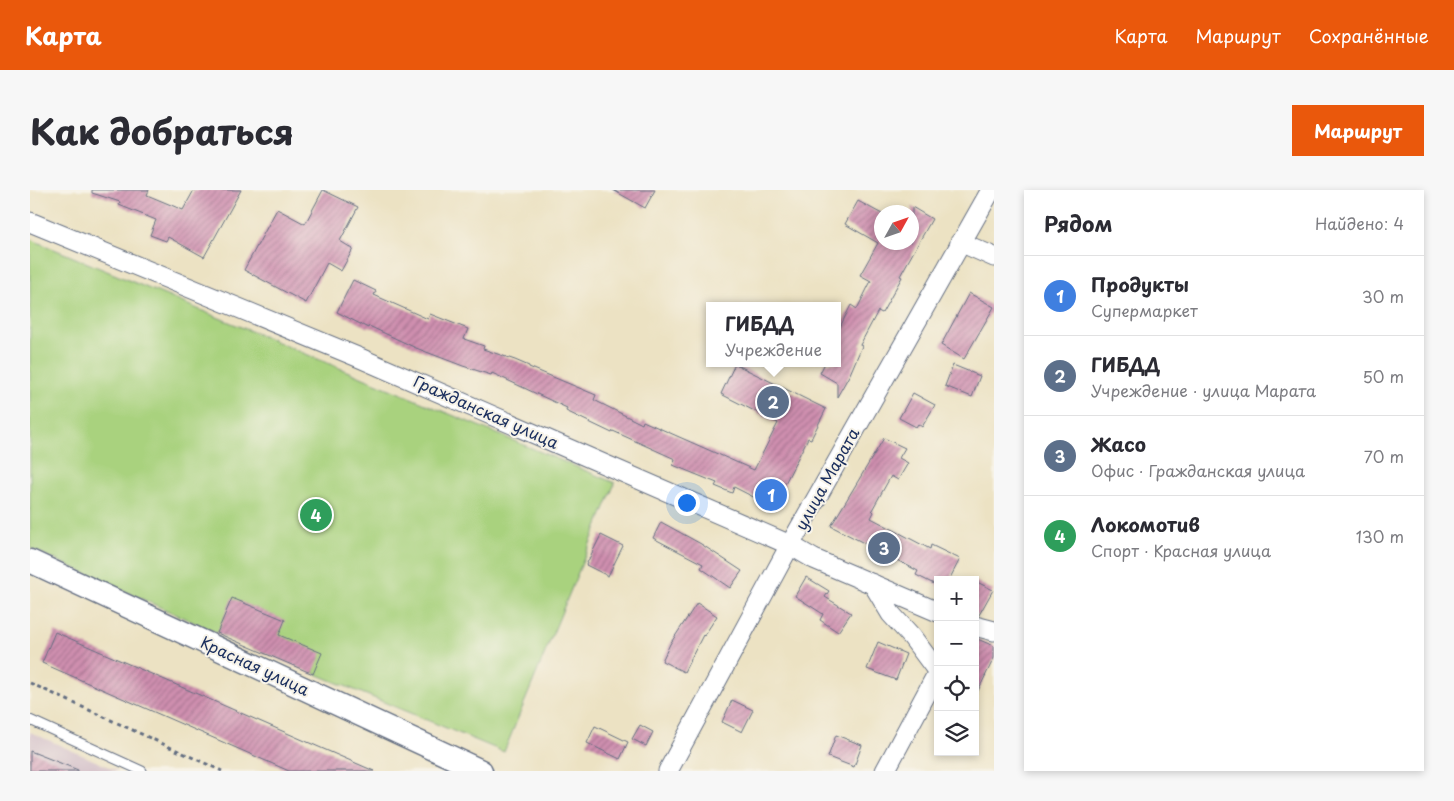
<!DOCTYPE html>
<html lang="ru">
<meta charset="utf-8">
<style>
:root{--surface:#fff;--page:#f7f7f7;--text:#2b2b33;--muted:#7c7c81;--line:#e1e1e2;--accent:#ea580c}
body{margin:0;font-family:"Playpen Sans",sans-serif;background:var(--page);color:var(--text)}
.controls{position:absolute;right:15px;bottom:15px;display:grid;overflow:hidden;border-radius:0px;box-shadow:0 2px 8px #0003}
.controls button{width:45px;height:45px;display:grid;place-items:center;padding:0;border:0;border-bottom:1px solid var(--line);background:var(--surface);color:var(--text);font:25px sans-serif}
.compass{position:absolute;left:844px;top:15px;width:45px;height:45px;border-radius:50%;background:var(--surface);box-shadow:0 2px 8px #0003;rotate:50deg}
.you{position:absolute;left:656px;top:312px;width:18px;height:18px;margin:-12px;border:4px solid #fff;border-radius:50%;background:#1a73e8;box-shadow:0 0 0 8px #1a73e833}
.badge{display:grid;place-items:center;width:32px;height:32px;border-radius:50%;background:var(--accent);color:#fff;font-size:16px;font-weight:700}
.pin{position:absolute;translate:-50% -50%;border:2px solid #fff;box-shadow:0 1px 5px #0006}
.popup{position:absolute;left:676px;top:112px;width:135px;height:65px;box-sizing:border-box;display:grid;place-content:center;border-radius:0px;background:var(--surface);filter:drop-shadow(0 1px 4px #0005);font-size:16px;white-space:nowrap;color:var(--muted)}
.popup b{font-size:19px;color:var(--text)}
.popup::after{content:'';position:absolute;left:50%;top:100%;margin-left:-10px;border:10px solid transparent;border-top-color:var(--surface)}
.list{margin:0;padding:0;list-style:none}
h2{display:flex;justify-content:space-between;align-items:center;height:65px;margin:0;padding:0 20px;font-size:21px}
h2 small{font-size:16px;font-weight:400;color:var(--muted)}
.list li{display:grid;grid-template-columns:32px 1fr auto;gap:15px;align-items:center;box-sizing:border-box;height:80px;padding:0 20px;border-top:1px solid var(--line)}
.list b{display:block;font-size:19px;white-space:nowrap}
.list p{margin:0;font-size:16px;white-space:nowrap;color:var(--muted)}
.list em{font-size:16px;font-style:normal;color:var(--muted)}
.icon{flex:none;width:28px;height:28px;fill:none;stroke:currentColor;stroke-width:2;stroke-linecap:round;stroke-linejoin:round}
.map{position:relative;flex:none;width:964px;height:581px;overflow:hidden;border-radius:0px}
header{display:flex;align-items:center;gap:30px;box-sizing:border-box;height:70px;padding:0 25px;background:var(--accent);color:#fff}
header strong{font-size:24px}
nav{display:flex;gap:28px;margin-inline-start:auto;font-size:18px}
.intro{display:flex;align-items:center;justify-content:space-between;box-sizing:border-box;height:120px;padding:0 30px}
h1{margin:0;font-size:35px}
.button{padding:12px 22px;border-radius:0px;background:var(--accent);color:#fff;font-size:18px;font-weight:700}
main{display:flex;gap:30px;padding:0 30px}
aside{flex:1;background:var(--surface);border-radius:0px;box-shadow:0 2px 8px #0003}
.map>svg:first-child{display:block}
.industrial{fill:#d2bdc7}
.pitch{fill:#a9d27e;stroke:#62806e}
.building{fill:url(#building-hatch)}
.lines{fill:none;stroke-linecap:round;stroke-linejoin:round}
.service-casing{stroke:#646e81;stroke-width:11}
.minor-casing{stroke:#646e81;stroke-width:21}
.tertiary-casing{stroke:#646e81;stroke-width:25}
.path{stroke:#646e81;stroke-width:3;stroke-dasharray:4 4;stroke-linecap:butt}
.service{stroke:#fff;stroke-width:9}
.minor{stroke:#fff;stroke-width:19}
.tertiary{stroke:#fff;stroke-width:22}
.labels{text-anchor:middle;stroke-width:4;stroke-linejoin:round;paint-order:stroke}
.street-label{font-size:16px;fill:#1b2f5e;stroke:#f7f3e8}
</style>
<header>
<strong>Карта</strong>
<nav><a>Карта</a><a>Маршрут</a><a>Сохранённые</a></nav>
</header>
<div class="intro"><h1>Как добраться</h1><a class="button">Маршрут</a></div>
<main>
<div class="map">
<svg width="964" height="581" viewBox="0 0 964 581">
<defs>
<pattern id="building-hatch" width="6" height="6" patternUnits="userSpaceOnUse" patternTransform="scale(1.25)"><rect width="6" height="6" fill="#cf8faf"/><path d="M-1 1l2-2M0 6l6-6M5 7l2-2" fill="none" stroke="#a77592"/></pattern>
</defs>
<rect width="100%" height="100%" fill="#f7f3e8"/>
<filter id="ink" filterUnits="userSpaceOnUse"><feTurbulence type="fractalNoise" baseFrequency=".02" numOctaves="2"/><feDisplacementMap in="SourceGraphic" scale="10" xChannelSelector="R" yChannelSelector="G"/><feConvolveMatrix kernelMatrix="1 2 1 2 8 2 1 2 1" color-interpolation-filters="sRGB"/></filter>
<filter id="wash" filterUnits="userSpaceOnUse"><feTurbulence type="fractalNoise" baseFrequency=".0096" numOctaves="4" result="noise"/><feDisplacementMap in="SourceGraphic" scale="20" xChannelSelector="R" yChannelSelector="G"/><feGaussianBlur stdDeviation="1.12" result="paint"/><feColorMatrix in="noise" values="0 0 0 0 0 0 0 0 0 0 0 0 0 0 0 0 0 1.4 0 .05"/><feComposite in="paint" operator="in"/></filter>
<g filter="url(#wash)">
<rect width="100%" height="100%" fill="#ece2c3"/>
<path class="industrial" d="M 0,542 L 88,581 L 0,581 Z"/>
<path class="pitch" d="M 0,49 L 585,293 L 474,562 L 187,443 L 0,358 Z"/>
<g id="blocks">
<g class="building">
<path d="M 62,0 L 119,0 L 117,5 L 153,20 L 164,0 L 211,0 L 174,67 L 138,47 L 136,51 L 120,45 L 126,30 L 89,15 L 90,12 L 62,3 Z"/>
<path d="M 293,0 L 328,17 L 310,51 L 323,59 L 311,81 L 297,73 L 276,113 L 214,80 L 247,19 L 275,34 Z"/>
<path d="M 583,0 L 625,0 L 615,18 Z"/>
<path d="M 828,11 L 852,24 L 852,52 L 882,52 L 882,17 L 902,29 L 870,86 L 872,87 L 852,123 L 848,121 L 830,155 L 832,156 L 820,184 L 807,207 L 807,193 L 790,183 L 795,173 L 807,173 L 807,143 L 821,115 L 827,119 L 841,91 L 830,85 L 848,53 L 815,34 Z"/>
<path d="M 323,90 L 346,101 L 344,105 L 398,129 L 400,124 L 438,139 L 434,149 L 454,156 L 453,159 L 485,170 L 499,176 L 499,177 L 566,205 L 564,210 L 612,234 L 613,231 L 724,280 L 748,233 L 691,204 L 705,174 L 796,219 L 781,249 L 778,248 L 743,317 L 704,297 L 702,303 L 685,296 L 687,293 L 643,275 L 645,269 L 583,241 L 582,243 L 536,221 L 537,218 L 462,183 L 461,185 L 433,176 L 386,158 L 339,136 L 338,138 L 307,122 Z"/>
<path d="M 939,103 L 964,117 L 934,169 L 911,155 Z"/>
<path d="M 923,175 L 950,186 L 942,207 L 915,196 Z"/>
<path d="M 883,203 L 905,215 L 892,237 L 888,234 L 886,237 L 869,228 Z"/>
<path d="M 854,248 L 875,258 L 869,268 L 878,273 L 868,290 L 861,286 L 842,320 L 844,322 L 841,328 L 900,359 L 901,355 L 930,369 L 919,390 L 908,390 L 908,396 L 886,385 L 888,381 L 801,336 Z"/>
<path d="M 631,332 L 671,354 L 712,381 L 700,398 L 671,378 L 673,374 L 623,348 Z"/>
<path d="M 571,345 L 593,356 L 578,386 L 556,375 Z"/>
<path d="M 776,387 L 799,401 L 795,407 L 821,423 L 808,442 L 790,430 L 793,424 L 765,406 Z"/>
<path d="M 945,391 L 963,400 L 949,425 L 945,425 Z"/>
<path d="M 202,408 L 255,430 L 249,445 L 292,463 L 283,484 L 187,443 Z"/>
<path d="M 667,413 L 687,426 L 674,446 L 673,445 L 654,482 L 632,471 L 640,454 Z"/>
<path d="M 25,442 L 344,581 L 259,581 L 12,473 Z"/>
<path d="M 945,448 L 964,456 L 964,468 L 945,507 Z"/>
<path d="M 848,452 L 876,464 L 866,490 L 837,479 Z"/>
<path d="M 702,510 L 723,520 L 712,542 L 692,532 Z"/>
<path d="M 610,535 L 623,542 L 616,556 L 602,549 Z"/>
<path d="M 565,536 L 598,552 L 590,569 L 557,553 Z"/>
<path d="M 806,545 L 832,555 L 824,577 L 798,567 Z"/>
<path d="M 0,561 L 48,580 L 48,581 L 0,581 Z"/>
</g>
</g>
</g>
<g filter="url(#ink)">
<use href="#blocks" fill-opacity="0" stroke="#646e81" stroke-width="1"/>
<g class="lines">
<g class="service-casing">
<path id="service" d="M 0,530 L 112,581"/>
</g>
<g class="minor-casing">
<g id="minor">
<path d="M 0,32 L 330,168 L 760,355 L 784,369 L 908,422"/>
<path d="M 930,52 L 964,67"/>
<path d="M 843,394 L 861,424 L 882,447 L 908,482"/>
<path d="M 945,436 L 964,441"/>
<path d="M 638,581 L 760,355 L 961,0"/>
<path d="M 855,581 L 908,482"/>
</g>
</g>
<g class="tertiary-casing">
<path id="tertiary" d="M 0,371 L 451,581"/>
</g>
<path class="path" d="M 0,493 L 192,581"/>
<use href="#service" class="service"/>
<use href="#minor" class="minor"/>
<use href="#tertiary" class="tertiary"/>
</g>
</g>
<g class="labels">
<g class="street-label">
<text transform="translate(456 222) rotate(24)" y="6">Гражданская улица</text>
<text transform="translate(797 289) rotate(-61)" y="6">улица Марата</text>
<text transform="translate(225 476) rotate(25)" y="6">Красная улица</text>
</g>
</g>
</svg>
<div class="controls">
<button>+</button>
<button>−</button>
<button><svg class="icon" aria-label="locate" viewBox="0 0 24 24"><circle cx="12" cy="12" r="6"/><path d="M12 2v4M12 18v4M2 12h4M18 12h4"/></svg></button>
<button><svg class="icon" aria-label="layers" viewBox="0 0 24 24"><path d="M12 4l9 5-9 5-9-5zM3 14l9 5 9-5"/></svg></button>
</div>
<svg class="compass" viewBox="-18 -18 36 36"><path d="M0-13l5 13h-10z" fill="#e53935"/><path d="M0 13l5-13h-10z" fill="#7c7c81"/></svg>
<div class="you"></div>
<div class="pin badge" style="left:741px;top:305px;background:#3f7fe0">1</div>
<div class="pin badge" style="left:743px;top:212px;background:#5c6f8a">2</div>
<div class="popup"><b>ГИБДД</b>Учреждение</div>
<div class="pin badge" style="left:854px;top:358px;background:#5c6f8a">3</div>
<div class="pin badge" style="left:286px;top:325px;background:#2e9e5b">4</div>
</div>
<aside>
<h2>Рядом<small>Найдено: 4</small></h2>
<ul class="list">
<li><span class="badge" style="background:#3f7fe0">1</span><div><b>Продукты</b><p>Супермаркет</p></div><em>30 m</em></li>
<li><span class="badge" style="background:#5c6f8a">2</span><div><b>ГИБДД</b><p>Учреждение · улица Марата</p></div><em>50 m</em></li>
<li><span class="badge" style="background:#5c6f8a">3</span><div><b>Жасо</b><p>Офис · Гражданская улица</p></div><em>70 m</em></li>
<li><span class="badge" style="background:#2e9e5b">4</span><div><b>Локомотив</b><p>Спорт · Красная улица</p></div><em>130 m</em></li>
</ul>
</aside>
</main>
